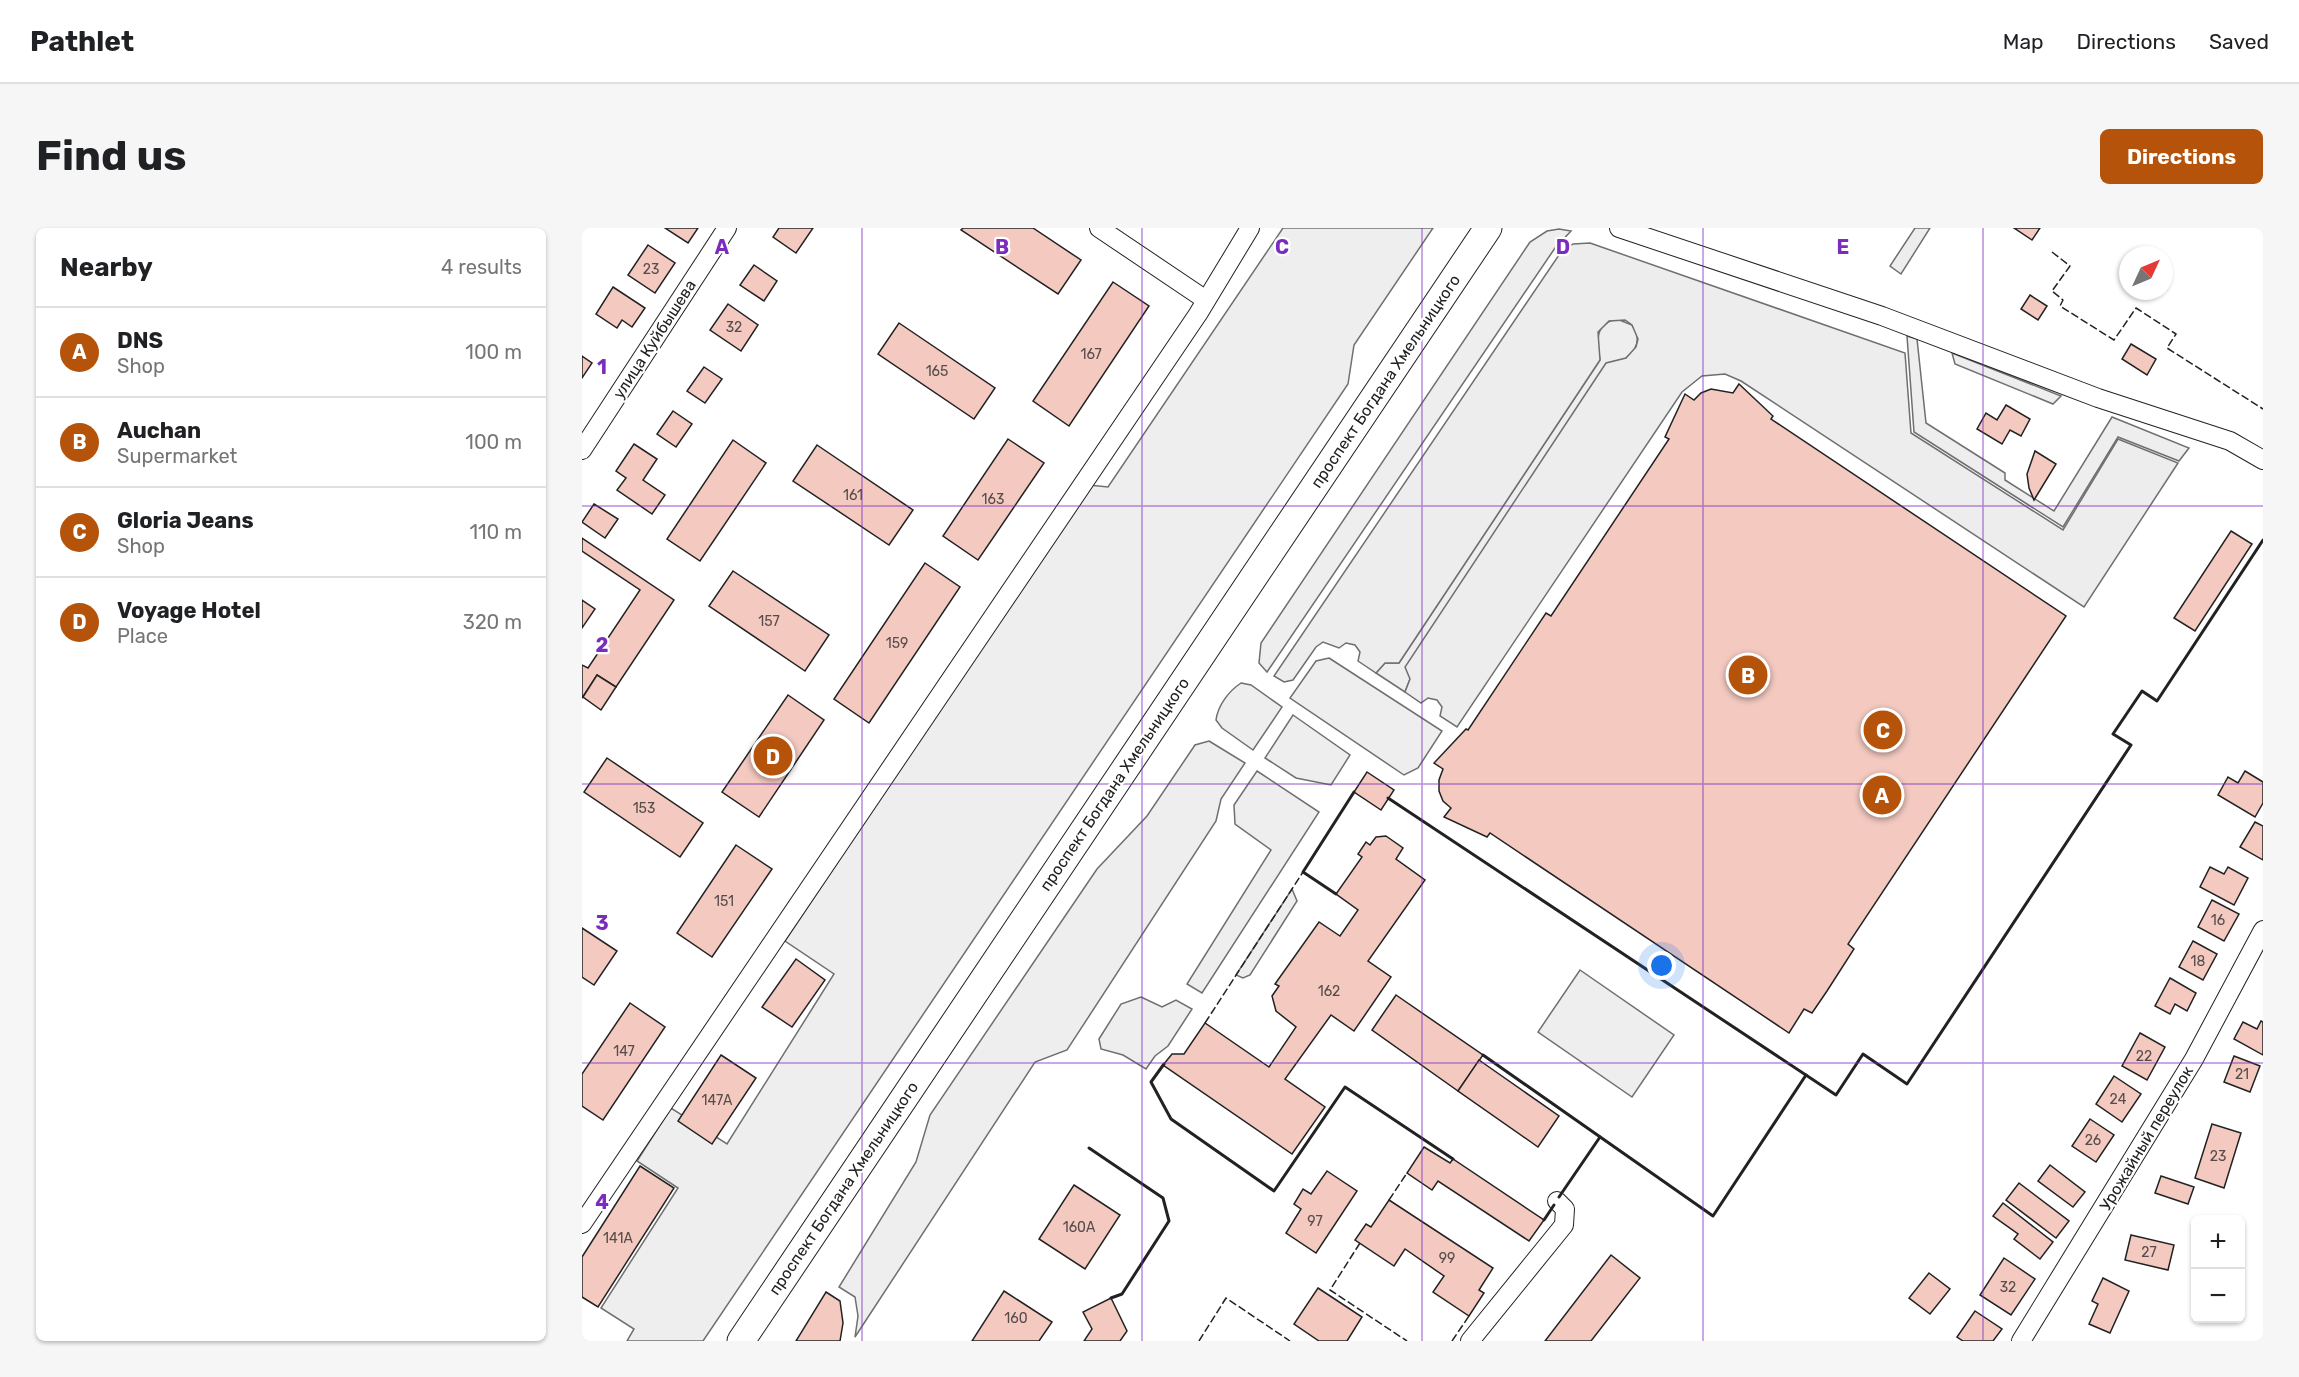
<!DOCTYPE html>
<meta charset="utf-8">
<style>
:root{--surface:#fff;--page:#f6f6f6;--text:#202124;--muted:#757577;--line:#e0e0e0;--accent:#b45309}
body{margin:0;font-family:Rubik,sans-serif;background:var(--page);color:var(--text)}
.controls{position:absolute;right:18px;bottom:18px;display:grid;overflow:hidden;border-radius:9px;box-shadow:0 2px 4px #0004}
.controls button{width:54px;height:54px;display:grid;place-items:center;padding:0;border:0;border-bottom:2px solid var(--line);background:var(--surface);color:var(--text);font:30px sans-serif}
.compass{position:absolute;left:1537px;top:18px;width:54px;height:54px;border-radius:50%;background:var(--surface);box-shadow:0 2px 4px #0004;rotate:46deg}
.you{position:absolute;left:1080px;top:738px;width:21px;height:21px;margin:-15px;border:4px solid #fff;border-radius:50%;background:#1a73e8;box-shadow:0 0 0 9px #1a73e833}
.badge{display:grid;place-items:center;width:39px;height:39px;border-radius:50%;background:var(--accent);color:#fff;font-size:20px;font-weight:700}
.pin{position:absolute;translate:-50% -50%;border:3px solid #fff;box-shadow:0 2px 6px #0006}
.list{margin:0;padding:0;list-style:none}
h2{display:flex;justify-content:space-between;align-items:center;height:78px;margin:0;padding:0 24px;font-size:26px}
h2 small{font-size:20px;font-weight:400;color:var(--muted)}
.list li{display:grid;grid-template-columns:39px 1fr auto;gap:18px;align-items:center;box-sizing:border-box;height:90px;padding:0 24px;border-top:2px solid var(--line)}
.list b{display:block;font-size:22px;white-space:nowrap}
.list p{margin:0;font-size:20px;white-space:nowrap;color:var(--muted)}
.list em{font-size:20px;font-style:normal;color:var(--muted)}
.map{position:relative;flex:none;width:1681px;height:1113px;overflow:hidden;border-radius:9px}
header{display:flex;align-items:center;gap:36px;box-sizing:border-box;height:84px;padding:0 30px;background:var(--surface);border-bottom:2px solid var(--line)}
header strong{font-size:28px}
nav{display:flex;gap:33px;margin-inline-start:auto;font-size:21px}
.intro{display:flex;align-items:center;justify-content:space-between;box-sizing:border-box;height:144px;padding:0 36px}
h1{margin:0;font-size:42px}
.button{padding:15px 27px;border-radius:9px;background:var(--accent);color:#fff;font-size:21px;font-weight:700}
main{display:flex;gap:36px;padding:0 36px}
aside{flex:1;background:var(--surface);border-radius:9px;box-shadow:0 2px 4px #0004}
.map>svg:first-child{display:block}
.green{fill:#eee;stroke:#6f6f6f;stroke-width:1.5}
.parking{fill:#ededed;stroke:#6f6f6f;stroke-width:1.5}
.building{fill:#f3c9c0;stroke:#222;stroke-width:1.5}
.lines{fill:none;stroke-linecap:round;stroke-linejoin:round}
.minor-casing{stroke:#222;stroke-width:20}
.primary-casing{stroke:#222;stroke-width:29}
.minor{stroke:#fff;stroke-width:18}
.primary{stroke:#fff;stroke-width:27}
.fence{stroke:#222;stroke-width:1.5;stroke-dasharray:8 3;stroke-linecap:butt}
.wall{stroke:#222;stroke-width:3}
.grid{fill:none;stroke:#7b2cbf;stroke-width:1.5;stroke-opacity:0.55}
.labels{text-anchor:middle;stroke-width:4.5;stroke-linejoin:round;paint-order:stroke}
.number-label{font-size:14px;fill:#564c4a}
.street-label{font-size:16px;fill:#222;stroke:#fff}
.grid-label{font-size:20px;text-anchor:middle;font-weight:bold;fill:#7b2cbf;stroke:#fff;stroke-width:4.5;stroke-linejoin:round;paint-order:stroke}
</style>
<header>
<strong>Pathlet</strong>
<nav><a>Map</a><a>Directions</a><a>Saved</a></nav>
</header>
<div class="intro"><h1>Find us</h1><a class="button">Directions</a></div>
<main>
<aside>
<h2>Nearby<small>4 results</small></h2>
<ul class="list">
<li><span class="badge">A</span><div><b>DNS</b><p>Shop</p></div><em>100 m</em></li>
<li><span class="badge">B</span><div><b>Auchan</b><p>Supermarket</p></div><em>100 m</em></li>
<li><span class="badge">C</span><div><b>Gloria Jeans</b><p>Shop</p></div><em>110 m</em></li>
<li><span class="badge">D</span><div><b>Voyage Hotel</b><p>Place</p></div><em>320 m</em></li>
</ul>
</aside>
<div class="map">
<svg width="1681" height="1113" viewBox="0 0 1681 1113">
<rect width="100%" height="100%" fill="#fff"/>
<g class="green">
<path d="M 701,0 L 851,0 L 772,117 L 766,156 L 121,1113 L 45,1113 L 52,1101 L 19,1080 L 96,960 L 55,933 L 89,880 L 145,916 L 252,746 L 203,713 L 507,257 L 526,259 Z"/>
<path d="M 977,1 L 989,3 L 973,20 L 685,444 L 677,435 L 679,415 L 948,14 L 965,3 Z"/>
<path d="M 1035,91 L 1050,97 C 1059,110 1056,121 1044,130 L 827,444 L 828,451 L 823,464 L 794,445 L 803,435 L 817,435 L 1018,132 C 1015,113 1012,96 1035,91 Z"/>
<path d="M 1325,108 L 1335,111 L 1344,195 L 1423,245 L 1423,252 L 1472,283 L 1530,189 L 1607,220 L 1597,233 L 1536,209 L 1481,299 L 1332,204 Z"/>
<path d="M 1370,125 L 1479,168 L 1471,176 L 1373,136 Z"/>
<path d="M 747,430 L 860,503 L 836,540 L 822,547 L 708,470 L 734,433 Z"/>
<path d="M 659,455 L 669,457 L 700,479 L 671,522 L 640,500 L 634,492 C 636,477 647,463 659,455 Z"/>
<path d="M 711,487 L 768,527 L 749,557 L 714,550 L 683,530 Z"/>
<path d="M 627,513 L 663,535 L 639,571 L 634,593 L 485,822 L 453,834 L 273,1109 L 276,1088 L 273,1069 L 257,1059 L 334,934 L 348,887 L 515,641 L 565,588 L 613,517 Z"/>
<path d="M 675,543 L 737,584 L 620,765 L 605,756 L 689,622 L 653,596 L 652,577 Z"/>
<path d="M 710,661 L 715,673 L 668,747 L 661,750 L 654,747 Z"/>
<path d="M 998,742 L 1092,807 L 1050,869 L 956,804 Z"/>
<path d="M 559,769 L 580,779 L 594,772 L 610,781 L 586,818 L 573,828 L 564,841 L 541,827 L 519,821 L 517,811 L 539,776 Z"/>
</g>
<g class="parking">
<path d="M 1333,0 L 1348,0 L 1319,46 L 1308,38 Z"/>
<path d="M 1008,15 L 1323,125 L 1329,205 L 1481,302 L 1536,211 L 1596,235 L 1502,379 L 1159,153 L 1143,146 L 1120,148 L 1100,164 L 875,499 L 858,488 L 860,479 L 855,472 L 846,470 L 839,475 L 823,464 L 828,451 L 823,439 L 1024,135 L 1044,130 L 1054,119 L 1056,111 L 1050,97 L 1043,92 L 1027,93 L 1016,104 L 1018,132 L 817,435 L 803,435 L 794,445 L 776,433 L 778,424 L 773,417 L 764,415 L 757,420 L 741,414 L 734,419 L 711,452 L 702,454 L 692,448 L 979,24 L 991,16 Z"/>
</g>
<g class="building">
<path d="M 83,0 L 116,0 L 106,15 Z"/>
<path d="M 197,0 L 231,0 L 214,25 L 191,9 Z"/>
<path d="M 381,0 L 451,0 L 499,32 L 476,66 L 379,2 Z"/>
<path d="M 1432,0 L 1458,0 L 1450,12 Z"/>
<path d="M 66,17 L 93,35 L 73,65 L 46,47 Z"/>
<path d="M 172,37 L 195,53 L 182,73 L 158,57 Z"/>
<path d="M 531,54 L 567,78 L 487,198 L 451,173 Z"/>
<path d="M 31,59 L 63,80 L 50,99 L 40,92 L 35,100 L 14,86 Z"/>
<path d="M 1448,67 L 1465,78 L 1456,92 L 1439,81 Z"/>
<path d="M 146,76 L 176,97 L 159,123 L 128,102 Z"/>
<path d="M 317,95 L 413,160 L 392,191 L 296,126 Z"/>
<path d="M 1549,116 L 1574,131 L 1565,147 L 1540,131 Z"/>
<path d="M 0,128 L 10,135 L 0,150 Z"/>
<path d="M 122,139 L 140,151 L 123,175 L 105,163 Z"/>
<path d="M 1157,156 L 1191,188 L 1189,191 L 1484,388 L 1266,716 L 1272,721 L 1245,763 L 1230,785 L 1222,781 L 1207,805 L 908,605 L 905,609 L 862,589 L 869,580 L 861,573 L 857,563 L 857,552 L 861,541 L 852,535 L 884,501 L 886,502 L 964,385 L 969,388 L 1087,211 L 1083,209 L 1103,166 L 1112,172 L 1119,165 L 1129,161 L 1151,165 Z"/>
<path d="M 1424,177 L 1448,191 L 1439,208 L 1428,202 L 1420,216 L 1395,201 L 1404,185 L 1415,192 Z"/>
<path d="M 91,183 L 110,196 L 94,219 L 75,206 Z"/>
<path d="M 426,211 L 462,235 L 396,332 L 361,308 Z"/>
<path d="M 151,212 L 184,235 L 118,333 L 85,311 Z"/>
<path d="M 52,216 L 75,231 L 61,252 L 83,267 L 70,286 L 35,262 L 44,250 L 34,243 Z"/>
<path d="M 235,217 L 331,282 L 307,317 L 211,253 Z"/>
<path d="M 1453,223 L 1474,236 L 1452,272 L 1447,260 L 1445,246 Z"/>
<path d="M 12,276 L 36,291 L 23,310 L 0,294 Z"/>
<path d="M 1649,303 L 1670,316 L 1613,403 L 1592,390 Z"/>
<path d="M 0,310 L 92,372 L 34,459 L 15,447 L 0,470 L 0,437 L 6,440 L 58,362 L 0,323 Z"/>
<path d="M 343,335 L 378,359 L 287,495 L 252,471 Z"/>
<path d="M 151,343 L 247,407 L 223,443 L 127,378 Z"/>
<path d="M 0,372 L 13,381 L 0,400 Z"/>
<path d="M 15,447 L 34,459 L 19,482 L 1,469 Z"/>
<path d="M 206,467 L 242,492 L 177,589 L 140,564 Z"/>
<path d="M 25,530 L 121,595 L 98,629 L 2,564 Z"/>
<path d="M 1663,543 L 1681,554 L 1681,575 L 1673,589 L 1636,567 L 1646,549 L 1656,555 Z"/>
<path d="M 785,544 L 812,562 L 799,582 L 772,564 Z"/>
<path d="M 1673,594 L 1681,598 L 1681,632 L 1658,619 Z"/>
<path d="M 804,608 L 821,620 L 814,631 L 843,652 L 786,733 L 809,749 L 772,803 L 749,787 L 703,851 L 743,879 L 710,926 L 581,837 L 590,826 L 602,826 L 623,795 L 687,839 L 714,799 L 694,783 L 690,768 L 697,758 L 693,756 L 737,694 L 758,708 L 776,682 L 754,666 L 780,629 L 776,626 L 784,614 L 788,617 L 794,609 Z"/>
<path d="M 154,617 L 190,641 L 130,729 L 95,705 Z"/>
<path d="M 1628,639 L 1642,646 L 1646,639 L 1666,650 L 1652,677 L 1618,659 Z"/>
<path d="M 1630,672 L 1657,686 L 1642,713 L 1616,699 Z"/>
<path d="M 0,700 L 35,723 L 12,757 L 0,749 Z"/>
<path d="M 1611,713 L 1635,726 L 1621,752 L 1597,739 Z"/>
<path d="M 214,731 L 243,752 L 210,799 L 180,779 Z"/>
<path d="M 1588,750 L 1614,765 L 1605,783 L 1593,776 L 1588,786 L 1573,778 Z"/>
<path d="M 814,767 L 901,827 L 876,863 L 790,802 Z"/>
<path d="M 48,775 L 83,799 L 21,892 L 0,878 L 0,846 Z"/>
<path d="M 1679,793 L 1681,794 L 1681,827 L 1652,811 L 1661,794 L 1675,801 Z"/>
<path d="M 1558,805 L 1583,819 L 1565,852 L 1540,838 Z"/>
<path d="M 139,827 L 174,850 L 130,916 L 96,893 Z"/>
<path d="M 1652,828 L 1678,838 L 1668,864 L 1642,854 Z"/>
<path d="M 897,832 L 977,888 L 956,919 L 876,863 Z"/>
<path d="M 1532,848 L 1559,866 L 1540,894 L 1514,876 Z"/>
<path d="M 1508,891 L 1532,907 L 1514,934 L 1490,918 Z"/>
<path d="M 1630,896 L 1659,905 L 1642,960 L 1613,950 Z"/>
<path d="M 842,919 L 868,935 L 871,931 L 962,992 L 947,1013 L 856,953 L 850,962 L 825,945 Z"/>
<path d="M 1468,937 L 1503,964 L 1491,979 L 1456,953 Z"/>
<path d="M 58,938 L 92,960 L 16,1079 L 0,1069 L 0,1029 Z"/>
<path d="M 745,943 L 775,963 L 734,1025 L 704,1005 L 719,981 L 712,976 L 721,961 L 729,966 Z"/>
<path d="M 1579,948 L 1612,959 L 1606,976 L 1573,965 Z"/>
<path d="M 1437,955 L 1487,993 L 1474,1010 L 1424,972 Z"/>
<path d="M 492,957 L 538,987 L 503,1041 L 457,1011 Z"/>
<path d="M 807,972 L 911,1040 L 897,1062 L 902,1065 L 887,1088 L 851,1064 L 862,1048 L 823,1021 L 812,1038 L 773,1012 L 784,996 L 789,999 Z"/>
<path d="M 1421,975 L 1471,1014 L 1458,1031 L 1432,1011 L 1436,1006 L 1411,988 Z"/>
<path d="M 1549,1007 L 1592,1017 L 1586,1042 L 1543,1032 Z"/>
<path d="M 1029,1027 L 1058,1050 L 1009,1113 L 963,1113 Z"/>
<path d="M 1422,1030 L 1453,1051 L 1429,1087 L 1398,1067 Z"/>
<path d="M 1347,1045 L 1368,1061 L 1348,1086 L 1327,1070 Z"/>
<path d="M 1521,1050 L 1547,1063 L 1528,1105 L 1507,1096 L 1516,1076 L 1510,1073 Z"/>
<path d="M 736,1060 L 780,1089 L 765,1113 L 737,1113 L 712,1096 Z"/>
<path d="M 422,1063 L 470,1094 L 457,1113 L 390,1113 Z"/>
<path d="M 244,1064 L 258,1073 L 261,1095 L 258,1113 L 214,1113 Z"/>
<path d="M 529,1070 L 545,1103 L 538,1113 L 502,1113 L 510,1101 L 501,1084 Z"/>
<path d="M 1393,1083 L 1420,1101 L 1411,1113 L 1381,1113 L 1375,1109 Z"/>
</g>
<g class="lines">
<g class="minor-casing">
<g id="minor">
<path d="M 517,0 L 624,72"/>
<path d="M 1037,0 L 1300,88 L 1516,170 L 1648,213 L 1681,232"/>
<path d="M 0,222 L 145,0"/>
<path d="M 0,996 L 616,86 L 668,0"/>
<path d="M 888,1113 L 982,997 L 983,981 L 975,973"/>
<path d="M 1439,1113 L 1612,831 L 1681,702"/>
</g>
</g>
<g class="primary-casing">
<path id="primary" d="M 159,1113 L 906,0"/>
</g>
<use href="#minor" class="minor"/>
<use href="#primary" class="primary"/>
<g class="fence">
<path d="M 1470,24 L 1488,38 L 1470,63 L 1481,72 L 1478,78 L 1532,112 L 1554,80 L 1594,106 L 1585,120 L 1681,181"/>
<path d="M 623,795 L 721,644"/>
<path d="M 807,972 L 825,945"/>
<path d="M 778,1015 L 748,1062 L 825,1113"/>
<path d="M 617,1113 L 644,1070 L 708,1113"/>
<path d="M 870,1113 L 887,1088"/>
</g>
<g class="wall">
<path d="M 806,570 L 1254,867 L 1281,826 L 1325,856 L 1549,517 L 1531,506 L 1560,463 L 1575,473 L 1681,312"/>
<path d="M 754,666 L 721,644 L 772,564"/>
<path d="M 901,827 L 1131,988 L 1224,847"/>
<path d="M 582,836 L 569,854 L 589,891 L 692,963 L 763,859 L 871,931"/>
<path d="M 507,920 L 581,970 L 587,993 L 540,1066 L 529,1070"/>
<path d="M 977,969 L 1018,909"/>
<path d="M 962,992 L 972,977"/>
</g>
</g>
<path class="grid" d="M 280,0 L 280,1113M 560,0 L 560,1113M 840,0 L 840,1113M 1121,0 L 1121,1113M 1401,0 L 1401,1113M 0,278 L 1681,278M 0,556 L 1681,556M 0,835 L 1681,835"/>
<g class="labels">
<g class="number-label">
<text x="69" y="46">23</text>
<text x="152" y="104">32</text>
<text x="509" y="131">167</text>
<text x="355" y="148">165</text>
<text x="271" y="272">161</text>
<text x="411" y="276">163</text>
<text x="187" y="398">157</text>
<text x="315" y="420">159</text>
<text x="62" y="585">153</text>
<text x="142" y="678">151</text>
<text x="1636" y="697">16</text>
<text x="1616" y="738">18</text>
<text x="747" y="768">162</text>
<text x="42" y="828">147</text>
<text x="1562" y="833">22</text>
<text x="1660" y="851">21</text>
<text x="1536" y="876">24</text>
<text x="135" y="877">147А</text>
<text x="1511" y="917">26</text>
<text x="1636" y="933">23</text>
<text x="733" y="998">97</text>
<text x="497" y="1004">160А</text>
<text x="36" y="1015">141А</text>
<text x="1567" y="1029">27</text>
<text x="865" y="1035">99</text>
<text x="1426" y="1064">32</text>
<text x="434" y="1095">160</text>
</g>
<g class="street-label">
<text transform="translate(72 111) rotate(-57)" y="6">улица Куйбышева</text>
<text transform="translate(803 153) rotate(-56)" y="6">проспект Богдана Хмельницкого</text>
<text transform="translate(532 556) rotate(-56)" y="6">проспект Богдана Хмельницкого</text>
<text transform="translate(1564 910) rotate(-59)" y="6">Урожайный переулок</text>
<text transform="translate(261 960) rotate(-56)" y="6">проспект Богдана Хмельницкого</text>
</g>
</g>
<g class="grid-label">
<text x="140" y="26">A</text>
<text x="420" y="26">B</text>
<text x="700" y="26">C</text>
<text x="981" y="26">D</text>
<text x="1261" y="26">E</text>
<text x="20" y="146">1</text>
<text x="20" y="424">2</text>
<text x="20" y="702">3</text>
<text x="20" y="981">4</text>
</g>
</svg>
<div class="controls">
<button>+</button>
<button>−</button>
</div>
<svg class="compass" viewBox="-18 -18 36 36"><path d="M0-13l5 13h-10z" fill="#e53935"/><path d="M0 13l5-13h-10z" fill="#757577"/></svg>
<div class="you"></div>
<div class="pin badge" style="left:1300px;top:567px">A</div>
<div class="pin badge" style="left:1166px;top:447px">B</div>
<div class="pin badge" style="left:1301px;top:502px">C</div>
<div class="pin badge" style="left:191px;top:528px">D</div>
</div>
</main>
